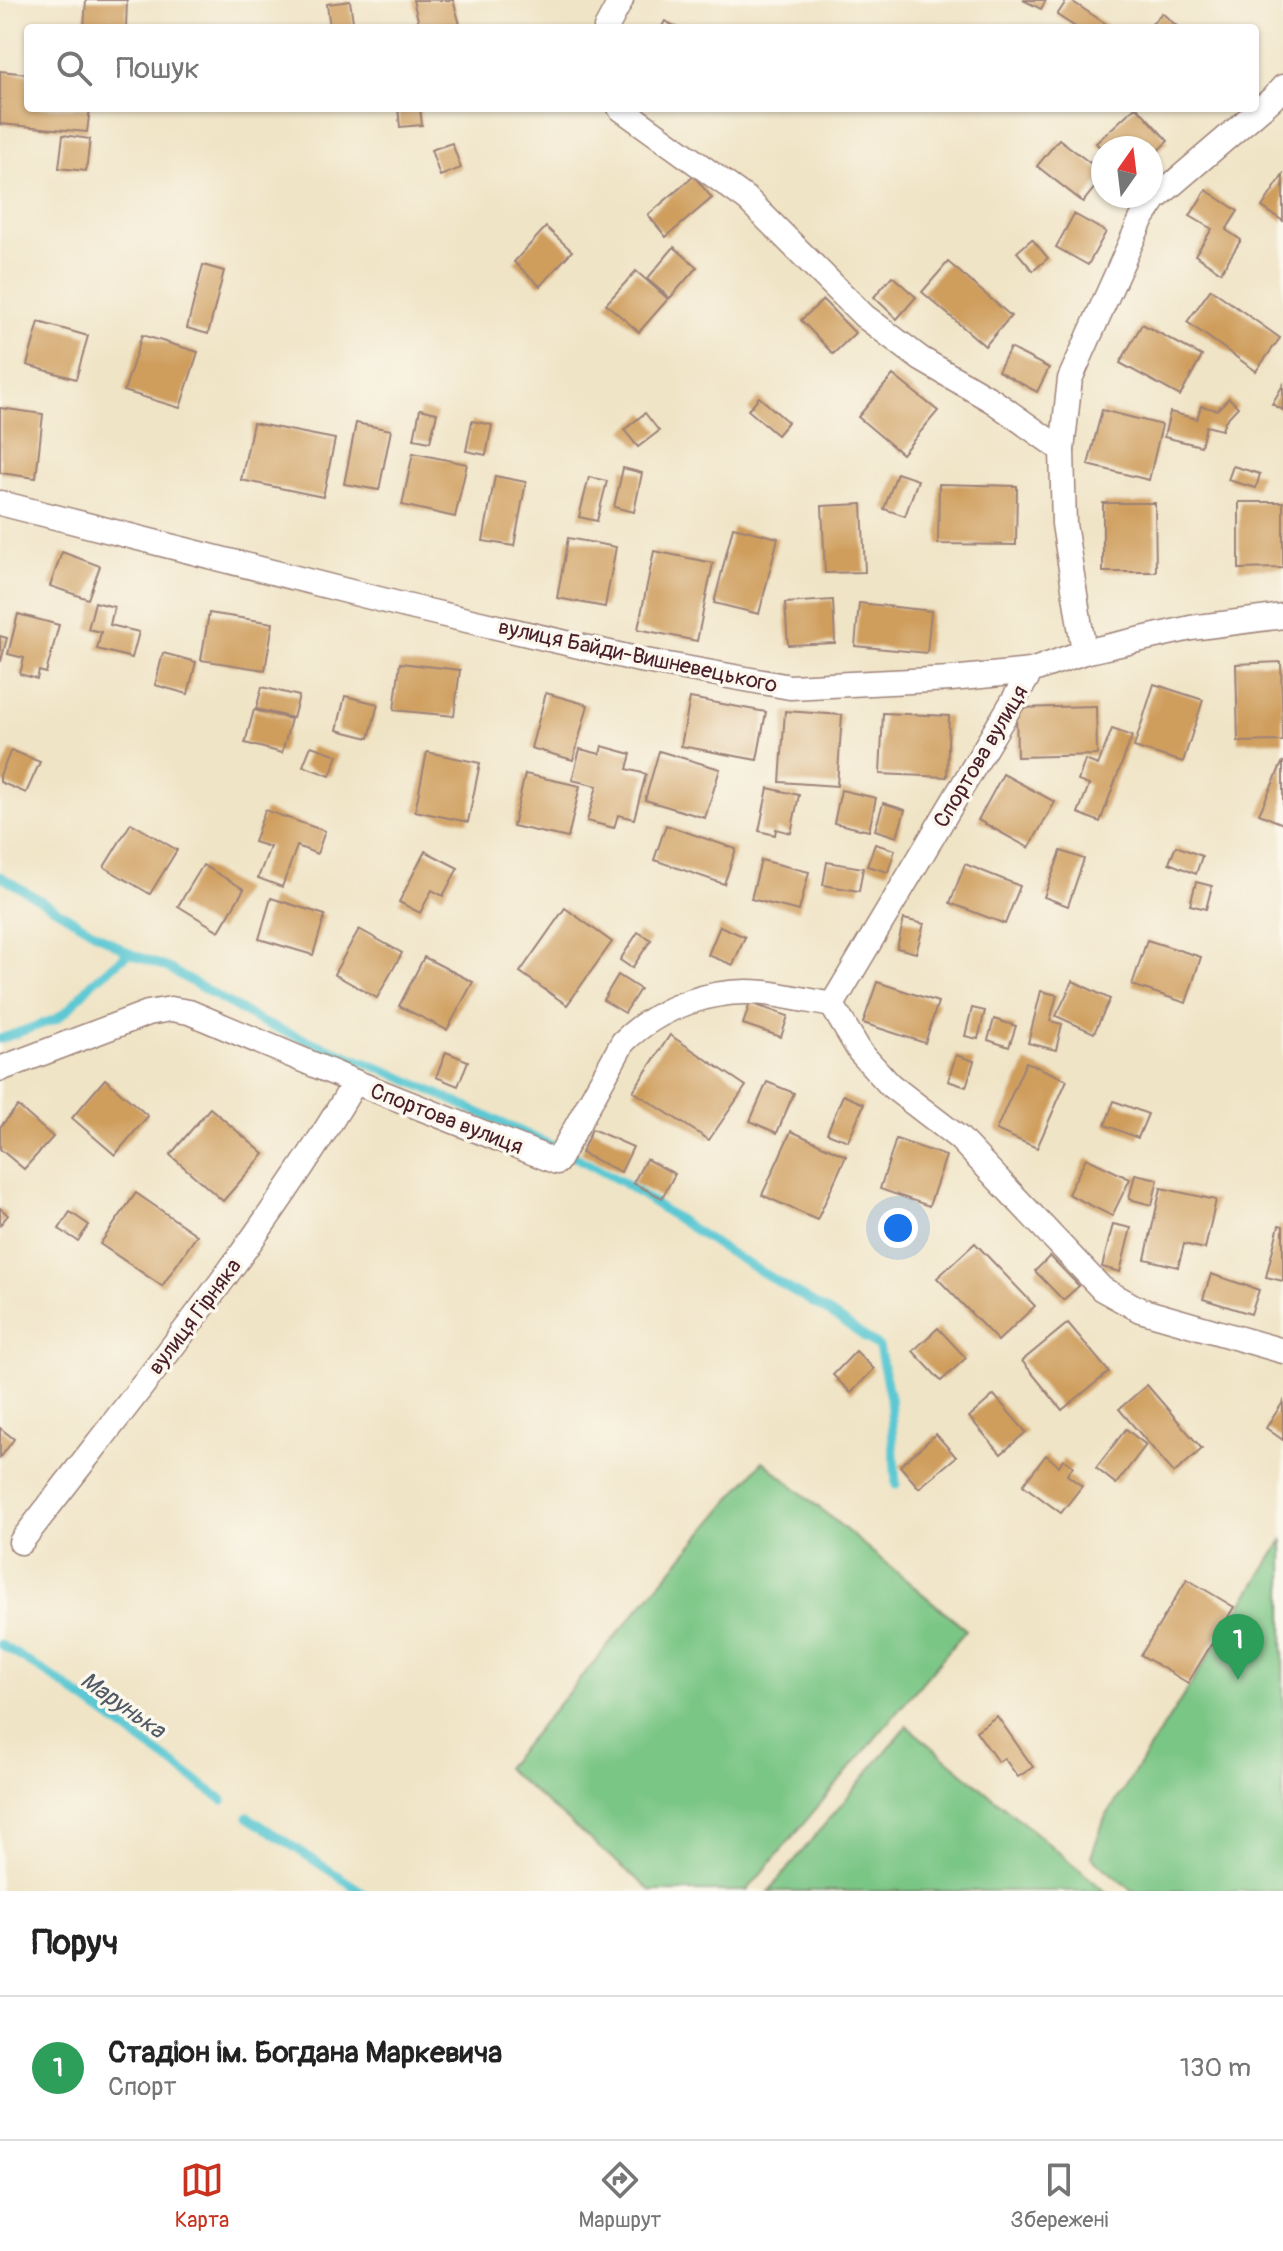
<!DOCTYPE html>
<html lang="uk">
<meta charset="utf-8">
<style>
:root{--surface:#fff;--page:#f6f6f6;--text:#222;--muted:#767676;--line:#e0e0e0;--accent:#c8321e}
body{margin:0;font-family:Pangolin,sans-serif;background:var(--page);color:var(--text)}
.compass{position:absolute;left:1091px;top:136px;width:72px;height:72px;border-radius:50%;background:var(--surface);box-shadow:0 2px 6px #0004;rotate:14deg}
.you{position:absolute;left:898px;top:1228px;width:28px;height:28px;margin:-20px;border:6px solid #fff;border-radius:50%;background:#1a73e8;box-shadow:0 0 0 12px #1a73e833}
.badge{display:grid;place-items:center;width:52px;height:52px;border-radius:50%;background:var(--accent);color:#fff;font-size:26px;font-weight:700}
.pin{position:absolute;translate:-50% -66px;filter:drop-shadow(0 2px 4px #0008)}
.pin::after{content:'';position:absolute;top:42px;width:28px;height:24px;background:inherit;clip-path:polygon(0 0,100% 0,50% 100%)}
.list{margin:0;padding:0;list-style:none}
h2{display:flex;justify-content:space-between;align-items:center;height:104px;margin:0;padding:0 32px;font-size:34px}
h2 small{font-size:26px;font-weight:400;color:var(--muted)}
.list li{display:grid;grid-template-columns:52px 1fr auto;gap:24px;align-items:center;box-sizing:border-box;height:144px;padding:0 32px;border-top:2px solid var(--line)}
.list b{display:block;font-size:30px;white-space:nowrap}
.list p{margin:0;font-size:26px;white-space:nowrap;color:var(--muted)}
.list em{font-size:26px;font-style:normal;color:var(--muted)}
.icon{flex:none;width:44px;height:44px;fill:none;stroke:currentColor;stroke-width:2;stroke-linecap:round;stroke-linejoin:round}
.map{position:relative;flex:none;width:1283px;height:1891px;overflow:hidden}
.search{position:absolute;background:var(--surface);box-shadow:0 2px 6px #0004;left:24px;right:24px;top:24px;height:88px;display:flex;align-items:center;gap:20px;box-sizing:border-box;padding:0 28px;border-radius:8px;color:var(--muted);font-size:30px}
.sheet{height:248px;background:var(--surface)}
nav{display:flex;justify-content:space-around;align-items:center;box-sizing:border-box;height:112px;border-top:2px solid var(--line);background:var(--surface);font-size:22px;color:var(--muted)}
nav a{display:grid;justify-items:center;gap:4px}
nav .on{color:var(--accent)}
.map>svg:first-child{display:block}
.green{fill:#7ac685;stroke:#627258;stroke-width:2}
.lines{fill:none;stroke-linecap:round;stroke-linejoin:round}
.stream{stroke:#5cc8d3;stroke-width:9}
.building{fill:#cf9e5d}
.street-casing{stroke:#9d8278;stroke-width:27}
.street{stroke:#fff;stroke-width:24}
.labels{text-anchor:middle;stroke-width:7;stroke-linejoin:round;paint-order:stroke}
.street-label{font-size:22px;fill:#4a1f2b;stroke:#fbf7ec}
.water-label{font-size:24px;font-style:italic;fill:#505a66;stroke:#fbf7ec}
</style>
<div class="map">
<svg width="1283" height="1891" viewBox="0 0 1283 1891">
<rect width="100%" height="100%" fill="#fbf7ec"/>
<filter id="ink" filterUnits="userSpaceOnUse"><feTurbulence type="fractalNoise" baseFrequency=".0125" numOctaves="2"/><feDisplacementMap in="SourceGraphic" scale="16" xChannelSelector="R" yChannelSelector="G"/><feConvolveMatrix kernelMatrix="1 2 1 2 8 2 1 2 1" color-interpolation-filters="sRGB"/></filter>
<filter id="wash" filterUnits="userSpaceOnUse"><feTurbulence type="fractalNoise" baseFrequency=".006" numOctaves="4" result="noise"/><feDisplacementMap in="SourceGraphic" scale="32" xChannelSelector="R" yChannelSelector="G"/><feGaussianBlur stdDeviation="1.8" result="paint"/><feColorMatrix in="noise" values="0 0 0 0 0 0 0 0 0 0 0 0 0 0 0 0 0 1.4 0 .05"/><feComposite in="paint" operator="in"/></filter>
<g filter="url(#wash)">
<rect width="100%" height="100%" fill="#f0e4c6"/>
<g class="green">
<path d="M 763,1461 L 966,1630 L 747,1891 L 651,1891 L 505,1768 Z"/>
<path d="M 1283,1540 L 1283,1891 L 1133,1891 L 1091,1857 L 1104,1820 Z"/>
<path d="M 907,1726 L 1105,1891 L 769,1891 Z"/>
</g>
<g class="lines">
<g class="stream">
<path d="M 0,876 L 129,953 L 168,968 L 263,1023 L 392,1073 L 568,1153 L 622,1182 L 720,1247 L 838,1318 L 879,1347 L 890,1398 L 896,1484"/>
<path d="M 0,1039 L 56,1019 L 67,1011 L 93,982 L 129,953"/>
<path d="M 0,1644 L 57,1680 L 223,1800"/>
<path d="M 248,1817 L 361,1891"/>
</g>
</g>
<g id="blocks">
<g class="building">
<path d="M 86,0 L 127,0 L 126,28 L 84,28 Z"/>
<path d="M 413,0 L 453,0 L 461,28 L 420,28 Z"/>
<path d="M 1023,0 L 1046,0 L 1041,9 Z"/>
<path d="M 1067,0 L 1070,0 L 1112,28 L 1077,28 L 1057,15 Z"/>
<path d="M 350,1 L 354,28 L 330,28 L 327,4 Z"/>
<path d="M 1162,13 L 1179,28 L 1148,28 Z"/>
<path d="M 665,21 L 678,28 L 661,28 Z"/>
<path d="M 0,71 L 28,74 L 28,108 L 90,108 L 87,132 L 0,124 Z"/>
<path d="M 398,108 L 420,108 L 422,125 L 400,127 Z"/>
<path d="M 1134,108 L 1138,108 L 1168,141 L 1151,157 L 1151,148 L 1103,148 L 1103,151 L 1096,143 Z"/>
<path d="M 63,135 L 90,139 L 86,171 L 59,168 Z"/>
<path d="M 1059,139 L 1103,173 L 1103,177 L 1083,202 L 1037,166 Z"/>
<path d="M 452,143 L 461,168 L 440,176 L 431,150 Z"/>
<path d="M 1283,175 L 1283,221 L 1262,207 Z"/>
<path d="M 694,176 L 712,198 L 666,237 L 648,215 Z"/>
<path d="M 1206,190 L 1238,211 L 1226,230 L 1241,240 L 1221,272 L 1195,255 L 1212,229 L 1190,216 Z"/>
<path d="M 1074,214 L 1106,232 L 1088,265 L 1056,247 Z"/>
<path d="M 546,227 L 572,251 L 540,286 L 514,262 Z"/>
<path d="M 1032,239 L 1048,258 L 1033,271 L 1017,252 Z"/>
<path d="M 674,247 L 697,267 L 670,298 L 647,279 Z"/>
<path d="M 948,262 L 1011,316 L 985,346 L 922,292 Z"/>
<path d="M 203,265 L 224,271 L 208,334 L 187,328 Z"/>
<path d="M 636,271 L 668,299 L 639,332 L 606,304 Z"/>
<path d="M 892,276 L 916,297 L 897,319 L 874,297 Z"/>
<path d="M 1211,289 L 1280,338 L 1256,371 L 1187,322 Z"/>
<path d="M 823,300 L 855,333 L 833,354 L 801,320 Z"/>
<path d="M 39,322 L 88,336 L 76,379 L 27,365 Z"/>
<path d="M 1142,324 L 1202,356 L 1180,396 L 1120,363 Z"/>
<path d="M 142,335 L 198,352 L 180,408 L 124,391 Z"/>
<path d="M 1010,348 L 1049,368 L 1037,392 L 998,371 Z"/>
<path d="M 893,375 L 938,411 L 902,454 L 858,417 Z"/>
<path d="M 1283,385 L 1283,410 L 1272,404 Z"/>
<path d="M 759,397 L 788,422 L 777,435 L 748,410 Z"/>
<path d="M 1229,398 L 1238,407 L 1225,421 L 1222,430 L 1206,426 L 1201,446 L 1164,437 L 1170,412 L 1197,419 L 1201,406 L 1217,410 Z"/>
<path d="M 0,408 L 43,414 L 36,478 L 0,473 Z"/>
<path d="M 420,409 L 437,413 L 430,442 L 414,439 Z"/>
<path d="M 1102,410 L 1162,425 L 1149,480 L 1088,465 Z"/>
<path d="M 645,413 L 659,431 L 638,447 L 624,430 Z"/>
<path d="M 472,421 L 492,425 L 486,455 L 466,451 Z"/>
<path d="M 253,423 L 335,439 L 323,497 L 241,480 Z"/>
<path d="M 356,423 L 391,430 L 379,490 L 344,484 Z"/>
<path d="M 413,453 L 467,464 L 455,517 L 402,505 Z"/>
<path d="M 1233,466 L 1260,474 L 1256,488 L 1228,480 Z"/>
<path d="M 623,468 L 642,473 L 634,512 L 614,507 Z"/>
<path d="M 897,473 L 918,480 L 905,516 L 884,509 Z"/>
<path d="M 495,476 L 526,482 L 514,546 L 483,541 Z"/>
<path d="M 589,477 L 607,481 L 597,521 L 579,517 Z"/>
<path d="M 939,484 L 1017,486 L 1016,545 L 938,544 Z"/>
<path d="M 1239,502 L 1283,502 L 1283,568 L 1239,569 Z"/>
<path d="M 1103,503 L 1155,503 L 1156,572 L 1103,572 Z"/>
<path d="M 862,504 L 865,572 L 825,573 L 822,506 Z"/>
<path d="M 733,527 L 778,538 L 759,614 L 714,603 Z"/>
<path d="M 568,538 L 616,547 L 605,607 L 557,598 Z"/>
<path d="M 654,551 L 713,563 L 697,641 L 638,629 Z"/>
<path d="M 62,552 L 100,566 L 88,599 L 50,586 Z"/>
<path d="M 833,600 L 835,643 L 788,645 L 785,603 Z"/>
<path d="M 95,602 L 114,607 L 110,625 L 139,632 L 132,658 L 97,649 L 101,632 L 88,629 Z"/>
<path d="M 859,603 L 931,611 L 927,653 L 855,646 Z"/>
<path d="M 209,613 L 273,623 L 265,670 L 201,660 Z"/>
<path d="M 18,614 L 59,625 L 46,673 L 39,671 L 37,679 L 20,674 L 24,658 L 8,654 Z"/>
<path d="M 0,636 L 7,638 L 1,661 L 0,661 Z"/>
<path d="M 163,653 L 196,662 L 188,694 L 155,685 Z"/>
<path d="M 1281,662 L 1283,741 L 1238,742 L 1236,664 Z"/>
<path d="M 400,663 L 460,670 L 454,716 L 394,710 Z"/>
<path d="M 1154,684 L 1203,700 L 1183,762 L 1134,747 Z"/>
<path d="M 262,687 L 299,696 L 293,718 L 256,709 Z"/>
<path d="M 546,693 L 588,705 L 573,760 L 531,748 Z"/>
<path d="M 345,696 L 378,704 L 369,738 L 337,730 Z"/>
<path d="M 690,698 L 766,712 L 757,760 L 681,746 Z"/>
<path d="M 1096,706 L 1097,755 L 1017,757 L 1016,708 Z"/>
<path d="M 254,710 L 291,719 L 282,753 L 245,743 Z"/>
<path d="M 785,711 L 842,715 L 837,786 L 780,782 Z"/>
<path d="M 883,713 L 949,716 L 947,777 L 880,774 Z"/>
<path d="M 1112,729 L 1132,736 L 1100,822 L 1078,813 L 1089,785 L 1078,781 L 1085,760 L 1098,765 Z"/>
<path d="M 311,746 L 338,755 L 330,776 L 303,766 Z"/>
<path d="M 602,746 L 631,754 L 627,769 L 646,774 L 634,819 L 618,815 L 614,828 L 587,821 L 597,786 L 572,780 L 580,749 L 600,754 Z"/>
<path d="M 11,750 L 40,762 L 26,793 L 0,782 L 0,775 Z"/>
<path d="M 659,751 L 720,769 L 705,818 L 645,800 Z"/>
<path d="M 427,752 L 480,763 L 468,822 L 415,811 Z"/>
<path d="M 1283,761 L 1283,824 L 1259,814 Z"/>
<path d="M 525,774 L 580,786 L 568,838 L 513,826 Z"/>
<path d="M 1003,774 L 1055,802 L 1029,848 L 978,820 Z"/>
<path d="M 768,788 L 799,795 L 791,833 L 776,829 L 775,835 L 759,831 Z"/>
<path d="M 841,790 L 876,798 L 869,831 L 834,823 Z"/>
<path d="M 883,803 L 905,810 L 897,837 L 875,830 Z"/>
<path d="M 265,810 L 325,831 L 317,854 L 297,846 L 282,887 L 258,878 L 270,847 L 254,842 Z"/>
<path d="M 131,823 L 177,850 L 150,894 L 104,867 Z"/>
<path d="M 666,825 L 736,849 L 724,884 L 654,860 Z"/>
<path d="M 875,844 L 895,850 L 888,872 L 867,866 Z"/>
<path d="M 1176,846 L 1202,856 L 1196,874 L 1169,863 Z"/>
<path d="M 425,851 L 458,868 L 443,896 L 432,890 L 420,913 L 399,902 Z"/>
<path d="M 1061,851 L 1084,859 L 1068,906 L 1044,897 Z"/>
<path d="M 761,860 L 809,872 L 799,911 L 751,899 Z"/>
<path d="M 827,862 L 863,868 L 859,891 L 823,885 Z"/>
<path d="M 965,864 L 1020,886 L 1005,924 L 950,903 Z"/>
<path d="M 203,865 L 244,889 L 219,931 L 178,906 Z"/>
<path d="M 1196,882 L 1212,886 L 1206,909 L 1190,905 Z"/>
<path d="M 271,898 L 325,915 L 313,955 L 259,939 Z"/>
<path d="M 565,908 L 612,942 L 567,1005 L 520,972 Z"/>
<path d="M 904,919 L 924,924 L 916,953 L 897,948 Z"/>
<path d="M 720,926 L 745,937 L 733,965 L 708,955 Z"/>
<path d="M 359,929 L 402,953 L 377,998 L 334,974 Z"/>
<path d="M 638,932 L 651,940 L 632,968 L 620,960 Z"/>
<path d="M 1147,940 L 1201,957 L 1186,1003 L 1132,985 Z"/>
<path d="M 424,957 L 473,982 L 447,1030 L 399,1006 Z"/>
<path d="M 618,975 L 640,989 L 625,1013 L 603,1000 Z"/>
<path d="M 1073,981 L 1110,999 L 1094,1033 L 1056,1016 Z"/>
<path d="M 877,982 L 938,1002 L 925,1043 L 863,1023 Z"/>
<path d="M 1041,991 L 1057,995 L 1050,1021 L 1062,1024 L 1056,1050 L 1028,1043 Z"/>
<path d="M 750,1003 L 788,1016 L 781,1037 L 743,1024 Z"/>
<path d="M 972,1008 L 985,1011 L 978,1039 L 965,1036 Z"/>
<path d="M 994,1019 L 1016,1026 L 1009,1047 L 988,1040 Z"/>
<path d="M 670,1035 L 746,1086 L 709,1140 L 633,1091 Z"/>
<path d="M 446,1052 L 468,1061 L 458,1086 L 436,1077 Z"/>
<path d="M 956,1055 L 974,1061 L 966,1087 L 948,1081 Z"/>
<path d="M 1026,1062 L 1067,1080 L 1037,1148 L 996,1130 Z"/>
<path d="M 105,1079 L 148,1116 L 115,1155 L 72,1118 Z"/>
<path d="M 767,1082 L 794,1093 L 777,1133 L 750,1121 Z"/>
<path d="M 843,1095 L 864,1104 L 848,1141 L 827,1133 Z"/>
<path d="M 1114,1101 L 1148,1114 L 1138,1138 L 1105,1125 Z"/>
<path d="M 18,1106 L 53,1137 L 24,1169 L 0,1149 L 0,1127 Z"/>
<path d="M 210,1108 L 264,1154 L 223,1201 L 170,1155 Z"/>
<path d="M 592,1129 L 633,1147 L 621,1172 L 581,1153 Z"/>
<path d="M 791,1131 L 846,1156 L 817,1220 L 762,1195 Z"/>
<path d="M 896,1139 L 946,1156 L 929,1206 L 880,1189 Z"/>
<path d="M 1086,1158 L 1130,1179 L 1112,1216 L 1068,1194 Z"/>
<path d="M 646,1159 L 675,1174 L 662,1198 L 633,1183 Z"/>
<path d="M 1135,1174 L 1158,1179 L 1152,1205 L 1129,1199 Z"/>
<path d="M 1161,1188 L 1216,1200 L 1205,1249 L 1184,1244 L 1178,1267 L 1145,1259 Z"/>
<path d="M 136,1193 L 197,1235 L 162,1286 L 100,1244 Z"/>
<path d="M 0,1208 L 8,1215 L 0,1225 Z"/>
<path d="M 70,1212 L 89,1225 L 78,1241 L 59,1229 Z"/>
<path d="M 1113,1224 L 1131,1228 L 1120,1272 L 1102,1267 Z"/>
<path d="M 1279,1225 L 1283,1226 L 1283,1281 L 1266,1277 Z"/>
<path d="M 975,1243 L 1035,1306 L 998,1341 L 937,1278 Z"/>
<path d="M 1050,1256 L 1079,1286 L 1063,1300 L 1035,1271 Z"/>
<path d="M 1211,1274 L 1259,1290 L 1251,1314 L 1203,1299 Z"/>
<path d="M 1068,1323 L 1109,1372 L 1062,1410 L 1022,1361 Z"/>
<path d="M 938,1328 L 966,1358 L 941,1381 L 913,1351 Z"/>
<path d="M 856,1351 L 874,1369 L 851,1393 L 833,1375 Z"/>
<path d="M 1147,1385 L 1202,1449 L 1174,1473 L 1119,1409 Z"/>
<path d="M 994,1395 L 1026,1432 L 1001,1454 L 969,1417 Z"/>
<path d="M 1283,1402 L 1283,1440 L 1266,1428 Z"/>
<path d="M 0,1428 L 14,1439 L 0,1458 Z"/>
<path d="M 1126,1429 L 1146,1445 L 1116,1484 L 1096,1468 Z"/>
<path d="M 936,1434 L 956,1457 L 919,1488 L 900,1466 Z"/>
<path d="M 1046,1455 L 1059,1466 L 1063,1459 L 1073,1466 L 1067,1475 L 1082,1486 L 1061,1513 L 1023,1485 Z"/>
<path d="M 1187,1579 L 1234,1607 L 1188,1683 L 1141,1655 Z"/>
<path d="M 997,1716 L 1033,1767 L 1018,1777 L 1004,1758 L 998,1762 L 976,1731 Z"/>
</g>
</g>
</g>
<g filter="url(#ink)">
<use href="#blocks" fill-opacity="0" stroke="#9d8278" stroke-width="2"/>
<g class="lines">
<g class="street-casing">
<g id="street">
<path d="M 606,28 L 621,0"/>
<path d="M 620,108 L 748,200 L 864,316 L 921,359 L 993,401 L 1062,450"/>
<path d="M 0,503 L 406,606 L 640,660 L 790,687 L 951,679 L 1031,671 L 1084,652 L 1191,628 L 1283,616"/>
<path d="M 1084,652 L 1064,524 L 1062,450 L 1070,379 L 1141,220 L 1155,199 L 1272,99 L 1283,87"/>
<path d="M 832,1005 L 860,1052 L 890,1085 L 959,1138 L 1102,1289 L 1140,1310 L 1283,1351"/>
<path d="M 0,1069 L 148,1013 L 171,1009 L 189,1012 L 355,1082 L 557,1162 L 623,1042 C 659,1007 714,987 765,993 C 787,996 810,1001 832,1005 L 1031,671"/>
<path d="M 21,1542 C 136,1392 259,1245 355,1082"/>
</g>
</g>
<use href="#street" class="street"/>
</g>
</g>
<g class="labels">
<g class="street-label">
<text transform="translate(638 655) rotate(12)" y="8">вулиця Байди-Вишневецького</text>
<text transform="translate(980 756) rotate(-59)" y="8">Спортова вулиця</text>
<text transform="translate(447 1118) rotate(21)" y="8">Спортова вулиця</text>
<text transform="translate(194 1316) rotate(-53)" y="8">вулиця Гірняка</text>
</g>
<g class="water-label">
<text transform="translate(123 1705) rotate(35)" y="8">Марунька</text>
</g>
</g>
</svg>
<svg class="compass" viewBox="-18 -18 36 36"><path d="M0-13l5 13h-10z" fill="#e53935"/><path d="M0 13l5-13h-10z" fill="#767676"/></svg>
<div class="you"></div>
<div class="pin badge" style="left:1238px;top:1680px;background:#2e9e5b">1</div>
<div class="search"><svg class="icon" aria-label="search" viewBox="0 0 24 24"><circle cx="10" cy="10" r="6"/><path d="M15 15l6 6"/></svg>Пошук</div>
</div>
<section class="sheet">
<h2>Поруч<small></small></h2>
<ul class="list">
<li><span class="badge" style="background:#2e9e5b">1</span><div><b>Стадіон ім. Богдана Маркевича</b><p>Спорт</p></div><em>130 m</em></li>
</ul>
</section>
<nav>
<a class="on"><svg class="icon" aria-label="map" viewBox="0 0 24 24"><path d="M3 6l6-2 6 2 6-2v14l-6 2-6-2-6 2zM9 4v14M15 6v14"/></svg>Карта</a>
<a><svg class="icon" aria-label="directions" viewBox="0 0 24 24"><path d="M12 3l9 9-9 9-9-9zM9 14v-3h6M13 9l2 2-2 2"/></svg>Маршрут</a>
<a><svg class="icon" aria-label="saved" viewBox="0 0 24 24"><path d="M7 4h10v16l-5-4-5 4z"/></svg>Збережені</a>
</nav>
